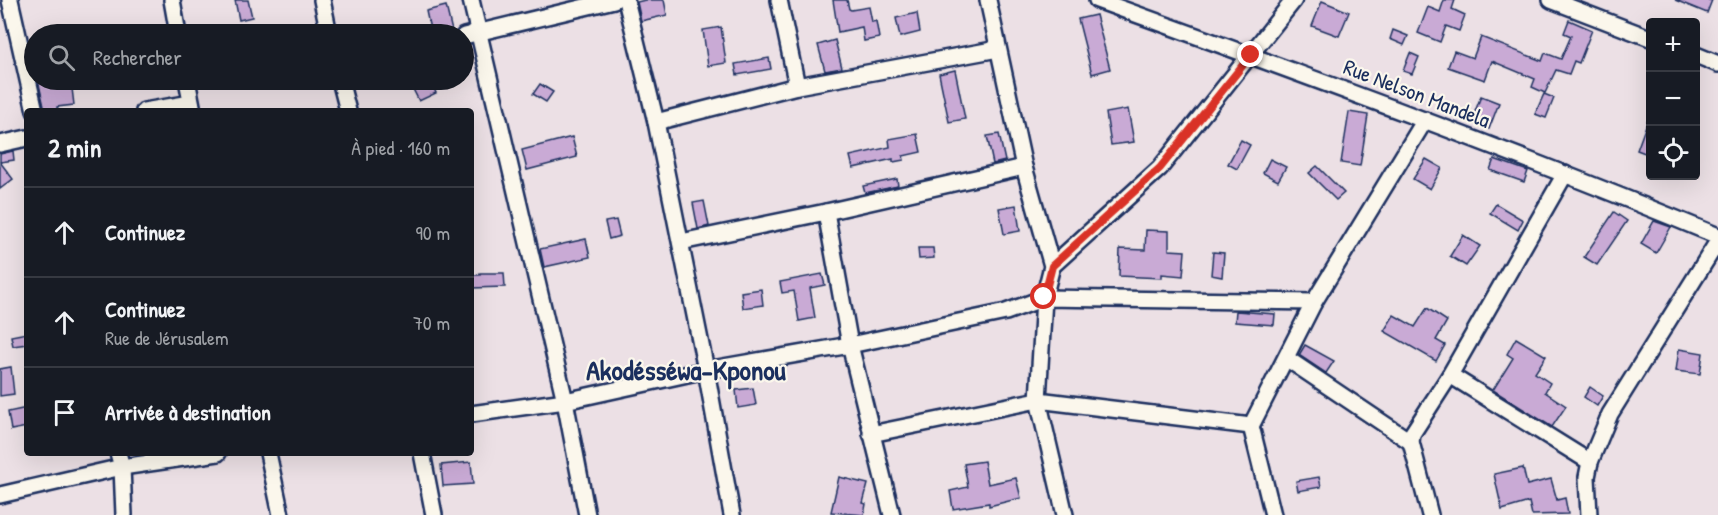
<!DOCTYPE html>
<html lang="fr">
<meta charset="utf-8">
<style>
:root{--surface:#171b24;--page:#20242c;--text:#f1f3f6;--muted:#9ea1a6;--line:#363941}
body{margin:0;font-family:"Patrick Hand",sans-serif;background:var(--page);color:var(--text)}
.controls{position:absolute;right:18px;top:18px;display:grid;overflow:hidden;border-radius:6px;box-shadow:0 6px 24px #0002}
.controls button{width:54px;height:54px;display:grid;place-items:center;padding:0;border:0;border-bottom:2px solid var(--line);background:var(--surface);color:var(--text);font:30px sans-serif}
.stop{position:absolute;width:18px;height:18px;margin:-14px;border:4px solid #d93025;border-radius:50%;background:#fff}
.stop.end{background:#d93025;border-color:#fff;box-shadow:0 2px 6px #0008}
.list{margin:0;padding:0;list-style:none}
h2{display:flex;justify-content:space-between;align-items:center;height:78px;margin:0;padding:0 24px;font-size:26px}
h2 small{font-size:20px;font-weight:400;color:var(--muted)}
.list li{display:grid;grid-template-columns:39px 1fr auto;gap:18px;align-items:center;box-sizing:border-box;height:90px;padding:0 24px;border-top:2px solid var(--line)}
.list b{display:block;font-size:22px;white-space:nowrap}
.list p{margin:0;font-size:20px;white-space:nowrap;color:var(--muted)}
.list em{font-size:20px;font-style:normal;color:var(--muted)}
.icon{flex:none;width:33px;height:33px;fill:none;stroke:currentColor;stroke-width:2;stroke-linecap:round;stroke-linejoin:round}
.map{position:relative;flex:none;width:1718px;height:515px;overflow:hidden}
.search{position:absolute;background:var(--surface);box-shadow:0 6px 24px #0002;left:24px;top:24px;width:450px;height:66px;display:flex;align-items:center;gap:15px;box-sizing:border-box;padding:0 21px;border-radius:33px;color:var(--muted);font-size:22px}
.panel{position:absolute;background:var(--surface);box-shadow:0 6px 24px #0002;left:24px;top:108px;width:450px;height:348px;border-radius:6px}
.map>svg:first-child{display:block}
.building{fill:#c9aad5;stroke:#1b2f5e;stroke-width:1.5}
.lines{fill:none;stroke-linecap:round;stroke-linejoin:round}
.minor-casing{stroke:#1b2f5e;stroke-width:20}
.minor{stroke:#fbf7ec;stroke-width:15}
.route{stroke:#d93025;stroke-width:8}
.labels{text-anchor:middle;stroke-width:4.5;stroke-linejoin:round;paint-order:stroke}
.street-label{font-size:22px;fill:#1b2f5e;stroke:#fbf7ec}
.district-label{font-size:28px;font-weight:bold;fill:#1b2f5e;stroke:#fbf7ec}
</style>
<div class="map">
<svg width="1718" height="515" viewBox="0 0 1718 515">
<rect width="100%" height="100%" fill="#ece0e5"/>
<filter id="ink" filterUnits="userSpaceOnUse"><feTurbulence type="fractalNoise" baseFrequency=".0167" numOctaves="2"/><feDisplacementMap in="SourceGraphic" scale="12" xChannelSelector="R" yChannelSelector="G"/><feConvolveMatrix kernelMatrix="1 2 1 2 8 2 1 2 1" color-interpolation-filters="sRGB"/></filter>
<g filter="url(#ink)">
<g class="building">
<path d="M 235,0 L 248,0 L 252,17 L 239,20 Z"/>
<path d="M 645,0 L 664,0 L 667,15 L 641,21 L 637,2 Z"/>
<path d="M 833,0 L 847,0 L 849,9 L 851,10 L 869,7 L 872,22 L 876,21 L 879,38 L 864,41 L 862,27 L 838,32 Z"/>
<path d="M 1444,0 L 1455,0 L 1452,9 L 1465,15 L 1459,31 L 1446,26 L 1440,42 L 1418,33 L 1428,7 L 1440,12 Z"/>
<path d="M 1675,0 L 1712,0 L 1707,13 Z"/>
<path d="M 1322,1 L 1349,12 L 1339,36 L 1312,26 Z"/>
<path d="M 446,6 L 452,31 L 431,34 L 426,11 Z"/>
<path d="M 917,13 L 920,32 L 900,37 L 896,18 Z"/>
<path d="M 1096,15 L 1110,69 L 1092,74 L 1078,19 Z"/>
<path d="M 1569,20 L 1592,30 L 1579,63 L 1574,61 L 1569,74 L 1556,70 L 1545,93 L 1532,87 L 1535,79 L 1492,61 L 1485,80 L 1448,67 L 1454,51 L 1473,58 L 1481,37 L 1542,61 L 1545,53 L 1561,59 L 1571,36 L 1564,33 Z"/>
<path d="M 721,27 L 726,63 L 708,66 L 703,30 Z"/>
<path d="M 1393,30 L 1408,36 L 1404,45 L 1390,39 Z"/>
<path d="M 835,40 L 842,68 L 825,71 L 818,45 Z"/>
<path d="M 1410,53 L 1419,57 L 1412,74 L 1403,71 Z"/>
<path d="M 769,58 L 771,69 L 737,75 L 735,64 Z"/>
<path d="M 955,70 L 965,119 L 949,122 L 939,74 Z"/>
<path d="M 38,80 L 71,80 L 74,105 L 57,107 L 57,111 L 45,111 Z"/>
<path d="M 422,80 L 430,80 L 436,93 L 419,101 L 411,85 Z"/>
<path d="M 540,84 L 553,92 L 546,102 L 533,94 Z"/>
<path d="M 1544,94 L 1554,98 L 1546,118 L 1535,114 Z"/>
<path d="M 1481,96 L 1499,103 L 1489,129 L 1471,122 Z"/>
<path d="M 1128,109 L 1134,142 L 1111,145 L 1106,113 Z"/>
<path d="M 1349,112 L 1368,115 L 1360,166 L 1341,163 Z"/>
<path d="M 1649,117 L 1650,117 L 1650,155 L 1637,150 Z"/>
<path d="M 917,134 L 921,152 L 903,156 L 904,160 L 893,162 L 893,159 L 853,168 L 850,156 L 890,147 L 889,139 Z"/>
<path d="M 999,134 L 1005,161 L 993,164 L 987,136 Z"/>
<path d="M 572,137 L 577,157 L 527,170 L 522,150 Z"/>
<path d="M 1241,140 L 1250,145 L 1237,169 L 1228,164 Z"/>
<path d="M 13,151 L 14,160 L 0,162 L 13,179 L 0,189 L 0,154 Z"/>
<path d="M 1270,159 L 1286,167 L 1278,181 L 1263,173 Z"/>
<path d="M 1426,159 L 1442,168 L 1430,189 L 1413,179 Z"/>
<path d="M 1494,159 L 1528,171 L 1524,182 L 1490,170 Z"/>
<path d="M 1317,166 L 1344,193 L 1336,200 L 1309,173 Z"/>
<path d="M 897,179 L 898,186 L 865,193 L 863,186 Z"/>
<path d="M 704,201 L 709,226 L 698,229 L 693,203 Z"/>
<path d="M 1496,204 L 1523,220 L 1518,230 L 1490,213 Z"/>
<path d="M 1016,205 L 1020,231 L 1004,234 L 999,208 Z"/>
<path d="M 1614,212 L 1627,221 L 1597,265 L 1584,257 Z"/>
<path d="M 616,220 L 620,236 L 609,239 L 605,222 Z"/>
<path d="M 1654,221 L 1671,227 L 1656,253 L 1641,244 Z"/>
<path d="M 1146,230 L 1169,231 L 1169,250 L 1185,251 L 1183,276 L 1162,274 L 1162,278 L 1119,276 L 1120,249 L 1145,250 Z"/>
<path d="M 1463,235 L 1480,246 L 1466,266 L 1450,256 Z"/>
<path d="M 586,239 L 590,257 L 544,267 L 540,249 Z"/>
<path d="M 918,248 L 933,248 L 934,258 L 919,259 Z"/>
<path d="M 1213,252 L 1224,253 L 1222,277 L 1211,275 Z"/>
<path d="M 480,273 L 504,273 L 505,287 L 471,288 L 471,275 L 480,275 Z"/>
<path d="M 822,274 L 825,285 L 810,288 L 815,318 L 799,321 L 794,291 L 782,293 L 780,282 Z"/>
<path d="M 761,289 L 763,305 L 743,308 L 741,292 Z"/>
<path d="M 1427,308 L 1447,321 L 1436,340 L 1445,345 L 1436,361 L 1384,331 L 1394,315 L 1415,327 Z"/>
<path d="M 1236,311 L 1275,314 L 1274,325 L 1235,322 Z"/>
<path d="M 27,333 L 27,344 L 13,346 L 11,336 Z"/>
<path d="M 1516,338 L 1546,356 L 1535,373 L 1550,383 L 1545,392 L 1566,406 L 1552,427 L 1493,390 L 1513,358 L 1507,354 Z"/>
<path d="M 1305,345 L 1334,361 L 1326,373 L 1299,355 Z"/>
<path d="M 1679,349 L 1703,353 L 1700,374 L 1676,371 Z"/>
<path d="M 11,367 L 14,394 L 0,396 L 0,369 Z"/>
<path d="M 1590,387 L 1603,396 L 1597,406 L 1584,397 Z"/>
<path d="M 753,388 L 756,405 L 738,408 L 736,390 Z"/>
<path d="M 27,408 L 27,427 L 11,430 L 8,412 Z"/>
<path d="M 984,461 L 988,484 L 1016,478 L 1021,498 L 989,506 L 989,503 L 953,509 L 950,491 L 968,487 L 964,464 Z"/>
<path d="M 471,462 L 473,484 L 443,486 L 441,465 Z"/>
<path d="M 1523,468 L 1527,485 L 1551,479 L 1557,500 L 1565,498 L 1568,514 L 1532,515 L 1529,502 L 1502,510 L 1494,474 Z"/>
<path d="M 839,477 L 868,484 L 863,503 L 866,504 L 864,515 L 831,512 Z"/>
<path d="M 1319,477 L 1321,487 L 1298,491 L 1296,481 Z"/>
</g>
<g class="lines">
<g class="minor-casing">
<g id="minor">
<path d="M 10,0 L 35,111"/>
<path d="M 172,0 L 178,34"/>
<path d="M 322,0 L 329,34"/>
<path d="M 471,0 L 565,401 L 587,515"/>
<path d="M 626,0 L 656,122 L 706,370 L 732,515"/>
<path d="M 779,0 L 797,86"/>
<path d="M 988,0 L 1024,167 L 1052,266 L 1044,298 L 1038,400 L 1065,515"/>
<path d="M 1097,0 C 1305,75 1513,151 1718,236"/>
<path d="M 1551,0 L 1650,38"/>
<path d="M 464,36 L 614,0"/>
<path d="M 1696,55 L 1718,64"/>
<path d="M 187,80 L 193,111"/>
<path d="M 340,80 L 348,111"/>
<path d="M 144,111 L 191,103"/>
<path d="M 656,122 L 797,86 L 998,49"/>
<path d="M 0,144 L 27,138"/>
<path d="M 826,212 L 850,345 L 892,515"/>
<path d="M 681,242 L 826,212 L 1024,167"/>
<path d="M 1052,266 L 1160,168 L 1294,0"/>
<path d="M 1286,358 L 1411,442"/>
<path d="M 1450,375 L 1590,462"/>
<path d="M 471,414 L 565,401 L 706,370 L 850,345 L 1006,312 L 1044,298 L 1314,302"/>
<path d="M 871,434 L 1038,400 L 1251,426"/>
<path d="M 118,453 L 122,467 L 124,515"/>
<path d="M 268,453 L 281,515"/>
<path d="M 422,453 L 434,515"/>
<path d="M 0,495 L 122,467 L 218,453"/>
<path d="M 1273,515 L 1251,426 L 1314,302 L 1425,120"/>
<path d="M 1430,515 L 1411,442 L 1412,434 L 1450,375 L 1565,174"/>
<path d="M 1589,515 L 1587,477 L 1590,462 L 1610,414 L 1718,241"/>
</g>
</g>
<use href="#minor" class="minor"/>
</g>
</g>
<g class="lines" filter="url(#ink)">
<path class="route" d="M 1044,297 L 1052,266 L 1160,168 L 1251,55"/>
</g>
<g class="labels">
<g class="street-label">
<text transform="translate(1417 93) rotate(21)" y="8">Rue Nelson Mandela</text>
</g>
<g class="district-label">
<text x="686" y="380">Akodésséwa-Kponou</text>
</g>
</g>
</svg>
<div class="controls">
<button>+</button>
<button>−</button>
<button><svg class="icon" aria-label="locate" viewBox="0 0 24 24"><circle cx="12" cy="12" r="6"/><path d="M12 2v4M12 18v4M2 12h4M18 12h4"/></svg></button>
</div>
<div class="stop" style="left:1044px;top:297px"></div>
<div class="stop end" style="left:1251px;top:55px"></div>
<div class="search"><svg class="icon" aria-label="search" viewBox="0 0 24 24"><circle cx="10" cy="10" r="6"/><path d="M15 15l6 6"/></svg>Rechercher</div>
<section class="panel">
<h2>2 min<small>À pied · 160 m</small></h2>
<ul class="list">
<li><svg class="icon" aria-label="ahead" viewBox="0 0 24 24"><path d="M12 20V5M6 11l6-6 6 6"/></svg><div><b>Continuez</b></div><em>90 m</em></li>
<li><svg class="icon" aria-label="ahead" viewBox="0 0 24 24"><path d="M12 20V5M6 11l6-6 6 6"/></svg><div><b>Continuez</b><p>Rue de Jérusalem</p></div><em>70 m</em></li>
<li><svg class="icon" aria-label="arrive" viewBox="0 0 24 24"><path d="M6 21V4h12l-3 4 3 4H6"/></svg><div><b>Arrivée à destination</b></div></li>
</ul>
</section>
</div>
